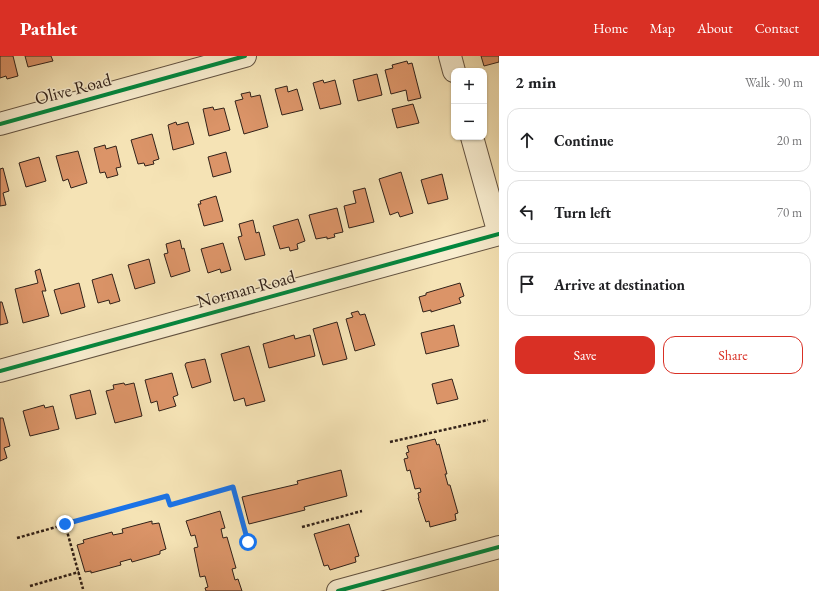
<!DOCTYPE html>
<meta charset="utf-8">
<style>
:root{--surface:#fff;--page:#f6f6f6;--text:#202124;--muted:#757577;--line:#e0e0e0;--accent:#d93025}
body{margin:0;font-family:"EB Garamond",serif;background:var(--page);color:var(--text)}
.controls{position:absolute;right:12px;top:12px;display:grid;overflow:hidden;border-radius:8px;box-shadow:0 1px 3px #0004}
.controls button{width:36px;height:36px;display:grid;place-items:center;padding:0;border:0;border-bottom:1px solid var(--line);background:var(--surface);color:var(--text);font:20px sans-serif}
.stop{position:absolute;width:12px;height:12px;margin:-9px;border:3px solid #1a73e8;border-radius:50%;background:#fff}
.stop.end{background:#1a73e8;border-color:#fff;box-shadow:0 1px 4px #0008}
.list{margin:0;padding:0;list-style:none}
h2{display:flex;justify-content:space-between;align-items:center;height:52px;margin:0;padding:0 16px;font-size:17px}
h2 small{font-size:13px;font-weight:400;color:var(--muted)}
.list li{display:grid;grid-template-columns:26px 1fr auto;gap:12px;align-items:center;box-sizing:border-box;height:64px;margin:0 8px 8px;padding:0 8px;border:1px solid var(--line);border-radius:12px}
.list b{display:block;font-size:15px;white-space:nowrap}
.list em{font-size:13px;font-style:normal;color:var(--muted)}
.actions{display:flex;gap:8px;padding:12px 16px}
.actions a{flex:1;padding:9px 0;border:1px solid var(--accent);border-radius:12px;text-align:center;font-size:14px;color:var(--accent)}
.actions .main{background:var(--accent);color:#fff}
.icon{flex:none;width:22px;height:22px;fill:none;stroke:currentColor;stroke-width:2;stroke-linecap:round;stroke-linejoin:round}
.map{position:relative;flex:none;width:499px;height:535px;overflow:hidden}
header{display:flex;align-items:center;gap:24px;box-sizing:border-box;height:56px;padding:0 20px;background:var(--accent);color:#fff}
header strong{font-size:19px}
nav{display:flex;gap:22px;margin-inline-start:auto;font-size:14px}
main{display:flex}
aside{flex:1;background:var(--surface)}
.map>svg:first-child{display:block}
.building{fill:#db9468;stroke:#312119}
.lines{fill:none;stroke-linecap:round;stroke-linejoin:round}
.minor-casing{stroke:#625240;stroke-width:24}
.path{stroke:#312119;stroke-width:2.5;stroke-dasharray:3 2;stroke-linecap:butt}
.minor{stroke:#f8edcf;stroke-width:22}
.cycleway-casing{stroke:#f8edcf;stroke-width:6}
.cycleway{stroke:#00873e;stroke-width:4}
.route{stroke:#1a73e8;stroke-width:5}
.labels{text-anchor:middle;stroke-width:3;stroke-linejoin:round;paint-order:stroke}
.street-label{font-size:18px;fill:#312119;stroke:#f8edcf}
</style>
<header>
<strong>Pathlet</strong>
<nav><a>Home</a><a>Map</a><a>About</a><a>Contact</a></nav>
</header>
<main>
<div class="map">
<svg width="499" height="535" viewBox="0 0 499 535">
<rect width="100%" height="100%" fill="#f5e3b5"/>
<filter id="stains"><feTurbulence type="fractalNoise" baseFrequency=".005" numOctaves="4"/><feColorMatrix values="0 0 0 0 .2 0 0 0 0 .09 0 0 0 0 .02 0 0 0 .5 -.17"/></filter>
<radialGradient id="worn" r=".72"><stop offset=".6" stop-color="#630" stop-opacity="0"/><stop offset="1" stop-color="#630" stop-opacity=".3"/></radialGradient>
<g class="building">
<path d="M 0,0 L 13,0 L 18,20 L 7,23 L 6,20 L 0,22 Z"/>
<path d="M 25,0 L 51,0 L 53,5 L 28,11 Z"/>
<path d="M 481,0 L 499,0 L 499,6 L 484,10 Z"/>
<path d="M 407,5 L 408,8 L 412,7 L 421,42 L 408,45 L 406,34 L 391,38 L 385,14 L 393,12 L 392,9 Z"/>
<path d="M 377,18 L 382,39 L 358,45 L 353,24 Z"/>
<path d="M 323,24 L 324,27 L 335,24 L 341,48 L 320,53 L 313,27 Z"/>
<path d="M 287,30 L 288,36 L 297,33 L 303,54 L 282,59 L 275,33 Z"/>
<path d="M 250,36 L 251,41 L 260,39 L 268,71 L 244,78 L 235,45 L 243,43 L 241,38 Z"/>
<path d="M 413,48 L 419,67 L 397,72 L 392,53 Z"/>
<path d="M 213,51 L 214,54 L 224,52 L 230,74 L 209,80 L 203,53 Z"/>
<path d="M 176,66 L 177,69 L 188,66 L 194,88 L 173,94 L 168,69 Z"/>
<path d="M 152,78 L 159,103 L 153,105 L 154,108 L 145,110 L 144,107 L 138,108 L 131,84 Z"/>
<path d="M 105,89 L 106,93 L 116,90 L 121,111 L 116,112 L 118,119 L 107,122 L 105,116 L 100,117 L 94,92 Z"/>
<path d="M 78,95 L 87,127 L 71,132 L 68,123 L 63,125 L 56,100 Z"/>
<path d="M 226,96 L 231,116 L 213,121 L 208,101 Z"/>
<path d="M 39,101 L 46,125 L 26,131 L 19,107 Z"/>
<path d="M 3,112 L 9,135 L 3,137 L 6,149 L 0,150 L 0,113 Z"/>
<path d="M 401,116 L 413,157 L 400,161 L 398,156 L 390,159 L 379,123 Z"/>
<path d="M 442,118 L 448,143 L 428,148 L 421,124 Z"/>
<path d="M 365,132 L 374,166 L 349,172 L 344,150 L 356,147 L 353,135 Z"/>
<path d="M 216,140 L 223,165 L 204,170 L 198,148 L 201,148 L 200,145 Z"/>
<path d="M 337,152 L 343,176 L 334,178 L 335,181 L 327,183 L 327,181 L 316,183 L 309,159 Z"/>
<path d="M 298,163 L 305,185 L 297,188 L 298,193 L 290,195 L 289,191 L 280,193 L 273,170 Z"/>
<path d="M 253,164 L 256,177 L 259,176 L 265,199 L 245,204 L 238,181 L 242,180 L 239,168 Z"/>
<path d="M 180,184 L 182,193 L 184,192 L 190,215 L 171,221 L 164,198 L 168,197 L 166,188 Z"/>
<path d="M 223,187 L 231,214 L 221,217 L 220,213 L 208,217 L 201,193 Z"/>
<path d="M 149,203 L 155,227 L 135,233 L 128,209 Z"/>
<path d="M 40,213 L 46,235 L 42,235 L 49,260 L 23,267 L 15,233 L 38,227 L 35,215 Z"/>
<path d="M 112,218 L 120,245 L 110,248 L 109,244 L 98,247 L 92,224 Z"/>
<path d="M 79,227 L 85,251 L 61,258 L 54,234 Z"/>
<path d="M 460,227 L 464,240 L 459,242 L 461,247 L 431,256 L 431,254 L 423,256 L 419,241 L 426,239 L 426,237 Z"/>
<path d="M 0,246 L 2,246 L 8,267 L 0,269 Z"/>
<path d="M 358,255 L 360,259 L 365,258 L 375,289 L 355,295 L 346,263 L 353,261 L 351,257 Z"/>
<path d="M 337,266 L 347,303 L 323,309 L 313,273 Z"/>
<path d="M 454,269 L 459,290 L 426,298 L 421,277 Z"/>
<path d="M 294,279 L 295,283 L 310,279 L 315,300 L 269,312 L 263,288 Z"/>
<path d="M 249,290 L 265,345 L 246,350 L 244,342 L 234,345 L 221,298 Z"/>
<path d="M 205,303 L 211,326 L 192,332 L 185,309 L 186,307 Z"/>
<path d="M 172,317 L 178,339 L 173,341 L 176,350 L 159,355 L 157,345 L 151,347 L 145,324 Z"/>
<path d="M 452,323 L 458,343 L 437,348 L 432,328 Z"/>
<path d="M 124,327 L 125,329 L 134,327 L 142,360 L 115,367 L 106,335 L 114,333 L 113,329 Z"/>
<path d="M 90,334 L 96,358 L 76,363 L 70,339 Z"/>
<path d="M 44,349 L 45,352 L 53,350 L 59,373 L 30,380 L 23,355 Z"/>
<path d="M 0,362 L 3,362 L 10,390 L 4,392 L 7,402 L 0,405 Z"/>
<path d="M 435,383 L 437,389 L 439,388 L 447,418 L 445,418 L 448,429 L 450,429 L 458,457 L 455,458 L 456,464 L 430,471 L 429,465 L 426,466 L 418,442 L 419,442 L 418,437 L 421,436 L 420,432 L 415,433 L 410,414 L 407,415 L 404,403 L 408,402 L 406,397 L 409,396 L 407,390 Z"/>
<path d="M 341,414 L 347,440 L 304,451 L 305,454 L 249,468 L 242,441 L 298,428 L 297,425 Z"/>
<path d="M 220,455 L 225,472 L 221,473 L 223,482 L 227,481 L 236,512 L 232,513 L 235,524 L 238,523 L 242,535 L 206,535 L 205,532 L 208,531 L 205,520 L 200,521 L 194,492 L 198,491 L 195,479 L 191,480 L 186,465 Z"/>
<path d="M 152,465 L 152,468 L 159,467 L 166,493 L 160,495 L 160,498 L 132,506 L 131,503 L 120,506 L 121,509 L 91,517 L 91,515 L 85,516 L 77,489 L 84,487 L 83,484 L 112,476 L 113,479 L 123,477 L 122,473 Z"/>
<path d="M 349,468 L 359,500 L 355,501 L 356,506 L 330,514 L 328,509 L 324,510 L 314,478 Z"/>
</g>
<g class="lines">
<g class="minor-casing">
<g id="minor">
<path d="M 450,0 L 454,15"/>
<path d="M 0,68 L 245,0"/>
<path d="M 472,81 L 499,178"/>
<path d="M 0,315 L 499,178"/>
<path d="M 338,535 L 499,491"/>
</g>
</g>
<g class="path">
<path d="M 390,386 L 488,364"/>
<path d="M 65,468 L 83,533"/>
<path d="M 302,471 L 362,455"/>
<path d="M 17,482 L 167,440 L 170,449 L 233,431 L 248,486"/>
<path d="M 30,530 L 79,516"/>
</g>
<use href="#minor" class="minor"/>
<g class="cycleway-casing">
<g id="cycleway">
<path d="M 0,68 L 245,0"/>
<path d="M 0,315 L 499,178"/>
<path d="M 338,535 L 499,491"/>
</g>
</g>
<use href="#cycleway" class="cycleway"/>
</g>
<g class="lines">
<path class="route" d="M 65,468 L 167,440 L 170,449 L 233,431 L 248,486"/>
</g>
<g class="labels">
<g class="street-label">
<text transform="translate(73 33) rotate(-15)" y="6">Olive Road</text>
<text transform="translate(246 233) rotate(-15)" y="6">Norman Road</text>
</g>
</g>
<rect width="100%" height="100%" filter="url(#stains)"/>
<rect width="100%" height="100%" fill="url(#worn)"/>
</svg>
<div class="controls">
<button>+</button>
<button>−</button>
</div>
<div class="stop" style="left:248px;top:486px"></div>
<div class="stop end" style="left:65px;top:468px"></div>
</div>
<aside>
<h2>2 min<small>Walk · 90 m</small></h2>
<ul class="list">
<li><svg class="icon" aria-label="ahead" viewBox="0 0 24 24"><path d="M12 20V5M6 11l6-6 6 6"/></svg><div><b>Continue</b></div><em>20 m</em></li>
<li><svg class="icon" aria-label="left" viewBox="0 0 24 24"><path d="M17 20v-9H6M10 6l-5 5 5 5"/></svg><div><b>Turn left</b></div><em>70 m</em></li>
<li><svg class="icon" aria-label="arrive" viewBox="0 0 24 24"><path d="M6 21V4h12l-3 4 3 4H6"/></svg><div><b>Arrive at destination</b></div></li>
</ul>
<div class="actions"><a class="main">Save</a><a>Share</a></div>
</aside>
</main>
